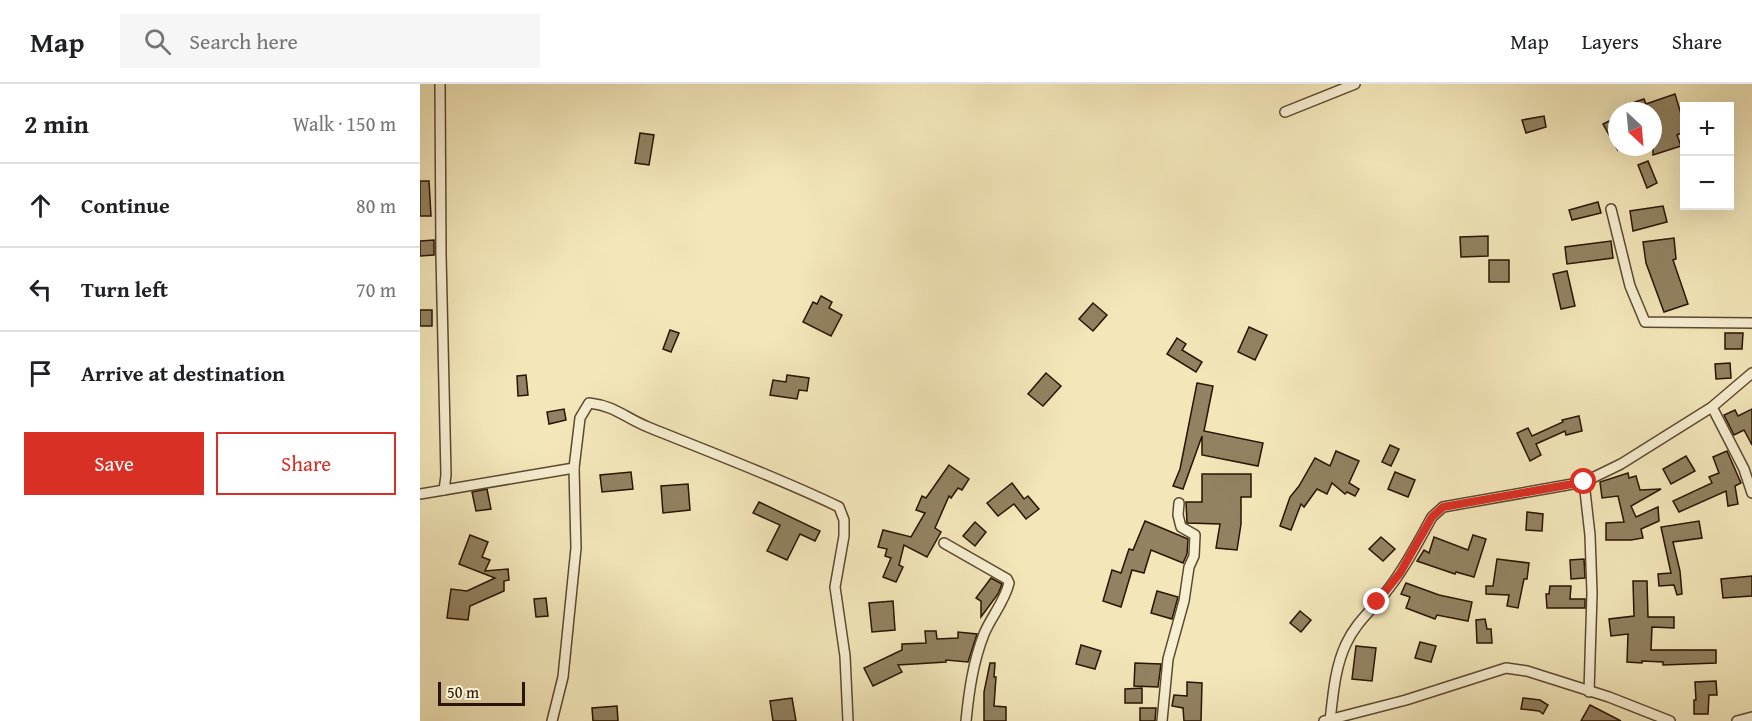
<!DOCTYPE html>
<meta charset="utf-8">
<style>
:root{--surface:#fff;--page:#f6f6f6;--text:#202124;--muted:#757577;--line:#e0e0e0;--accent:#d93025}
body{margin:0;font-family:"Gentium Book Plus",serif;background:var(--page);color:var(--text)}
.controls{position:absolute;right:18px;top:18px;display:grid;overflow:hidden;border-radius:0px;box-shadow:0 6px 24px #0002}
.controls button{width:54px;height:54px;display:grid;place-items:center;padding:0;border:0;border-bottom:2px solid var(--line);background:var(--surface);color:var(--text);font:30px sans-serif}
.compass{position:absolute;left:1188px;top:18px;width:54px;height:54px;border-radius:50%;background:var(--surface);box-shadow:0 6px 24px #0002;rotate:154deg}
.scale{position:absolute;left:18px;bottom:15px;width:87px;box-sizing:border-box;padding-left:6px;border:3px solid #281401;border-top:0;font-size:16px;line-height:21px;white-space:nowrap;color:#281401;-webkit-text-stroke:4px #f7efd2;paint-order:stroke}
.stop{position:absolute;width:18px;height:18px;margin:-14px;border:4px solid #d93025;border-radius:50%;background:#fff}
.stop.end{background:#d93025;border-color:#fff;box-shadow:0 2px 6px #0008}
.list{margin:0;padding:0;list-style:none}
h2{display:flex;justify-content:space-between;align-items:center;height:78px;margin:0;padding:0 24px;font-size:26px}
h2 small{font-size:20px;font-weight:400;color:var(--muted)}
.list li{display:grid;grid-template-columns:39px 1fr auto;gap:18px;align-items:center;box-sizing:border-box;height:84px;padding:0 24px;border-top:2px solid var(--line)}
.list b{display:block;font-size:22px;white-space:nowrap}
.list em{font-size:20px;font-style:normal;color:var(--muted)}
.actions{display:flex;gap:12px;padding:18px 24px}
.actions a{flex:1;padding:14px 0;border:2px solid var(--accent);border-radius:0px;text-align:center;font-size:21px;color:var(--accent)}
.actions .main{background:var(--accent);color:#fff}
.icon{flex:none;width:33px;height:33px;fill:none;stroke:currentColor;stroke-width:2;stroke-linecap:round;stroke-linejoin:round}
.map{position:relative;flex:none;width:1332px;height:637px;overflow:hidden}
header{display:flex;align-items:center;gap:36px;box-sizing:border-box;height:84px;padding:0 30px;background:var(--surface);border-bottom:2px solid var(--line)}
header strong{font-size:28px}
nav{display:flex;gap:33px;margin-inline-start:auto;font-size:21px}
.search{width:420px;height:54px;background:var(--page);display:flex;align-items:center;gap:15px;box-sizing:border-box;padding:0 21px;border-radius:0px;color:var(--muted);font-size:22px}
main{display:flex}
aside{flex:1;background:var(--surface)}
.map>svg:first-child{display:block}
.building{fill:#928261;stroke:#281401;stroke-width:1.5}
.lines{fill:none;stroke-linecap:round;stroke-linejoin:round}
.minor-casing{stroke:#5b492f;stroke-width:12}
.minor{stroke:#f7efd2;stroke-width:9}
.route{stroke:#d93025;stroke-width:8}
</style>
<header>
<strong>Map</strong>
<div class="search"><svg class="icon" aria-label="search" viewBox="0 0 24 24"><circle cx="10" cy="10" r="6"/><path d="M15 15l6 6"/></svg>Search here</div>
<nav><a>Map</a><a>Layers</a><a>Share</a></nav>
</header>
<main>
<aside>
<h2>2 min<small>Walk · 150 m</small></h2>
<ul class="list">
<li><svg class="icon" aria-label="ahead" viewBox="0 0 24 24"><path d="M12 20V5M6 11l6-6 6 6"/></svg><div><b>Continue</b></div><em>80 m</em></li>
<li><svg class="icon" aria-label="left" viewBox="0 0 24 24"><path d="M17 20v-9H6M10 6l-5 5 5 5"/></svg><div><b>Turn left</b></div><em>70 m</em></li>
<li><svg class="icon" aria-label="arrive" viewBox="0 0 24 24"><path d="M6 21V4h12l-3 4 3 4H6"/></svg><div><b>Arrive at destination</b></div></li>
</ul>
<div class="actions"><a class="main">Save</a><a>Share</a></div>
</aside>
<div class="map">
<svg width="1332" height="637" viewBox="0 0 1332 637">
<rect width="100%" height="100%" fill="#f3e7ba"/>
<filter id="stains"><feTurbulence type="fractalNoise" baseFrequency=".00333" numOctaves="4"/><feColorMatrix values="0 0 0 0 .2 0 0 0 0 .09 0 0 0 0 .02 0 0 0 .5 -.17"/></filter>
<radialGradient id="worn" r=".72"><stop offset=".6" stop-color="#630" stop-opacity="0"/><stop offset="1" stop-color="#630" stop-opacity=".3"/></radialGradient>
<g class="building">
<path d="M 1255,10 L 1264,40 L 1264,48 L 1257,51 L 1261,62 L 1233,71 L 1233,27 L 1210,27 L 1210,25 L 1217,23 L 1215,18 L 1224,15 L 1226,20 Z"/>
<path d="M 1124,32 L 1126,43 L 1106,49 L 1102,36 Z"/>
<path d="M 1197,33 L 1197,65 L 1183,40 Z"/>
<path d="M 220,49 L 234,51 L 229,81 L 215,79 Z"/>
<path d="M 1228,77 L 1237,99 L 1227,104 L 1218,81 Z"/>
<path d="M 0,97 L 9,97 L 11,132 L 0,132 Z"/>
<path d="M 1178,118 L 1181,129 L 1152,136 L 1149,126 Z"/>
<path d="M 1243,122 L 1247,138 L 1213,147 L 1210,127 Z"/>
<path d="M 1068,152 L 1068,172 L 1041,173 L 1040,153 Z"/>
<path d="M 1254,154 L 1256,175 L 1253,176 L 1268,220 L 1244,228 L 1226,179 L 1223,158 Z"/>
<path d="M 14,156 L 14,171 L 0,172 L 0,157 Z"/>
<path d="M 1191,157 L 1193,174 L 1147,180 L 1145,163 Z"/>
<rect x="1069" y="176" width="20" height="22"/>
<path d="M 1147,187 L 1155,222 L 1141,225 L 1133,190 Z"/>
<path d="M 401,212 L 412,218 L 409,224 L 422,231 L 411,252 L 383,238 L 393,218 L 397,220 Z"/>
<path d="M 673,219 L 687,231 L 673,247 L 659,235 Z"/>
<rect x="0" y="226" width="12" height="16"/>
<path d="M 829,243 L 847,251 L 835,276 L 818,268 Z"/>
<path d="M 250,246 L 259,249 L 251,268 L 243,265 Z"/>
<path d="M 1305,249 L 1323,249 L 1322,265 L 1305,265 Z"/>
<path d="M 757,254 L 766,260 L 762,266 L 782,278 L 776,288 L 747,270 Z"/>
<path d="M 1310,279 L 1311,294 L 1296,295 L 1295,280 Z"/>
<path d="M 626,289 L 641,302 L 623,322 L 608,310 Z"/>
<path d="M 106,291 L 108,311 L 98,312 L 97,292 Z"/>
<path d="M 367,291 L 389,294 L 387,307 L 379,306 L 377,315 L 350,311 L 353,296 L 366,298 Z"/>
<path d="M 777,299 L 793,302 L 784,347 L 843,359 L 838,382 L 782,371 L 782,352 L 763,405 L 753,402 L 760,385 Z"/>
<path d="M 144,325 L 146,336 L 129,340 L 127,328 Z"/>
<path d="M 1332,325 L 1332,361 L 1324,346 L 1314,351 L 1304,331 L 1315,326 L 1318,332 Z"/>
<path d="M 1159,332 L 1162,347 L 1146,351 L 1145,347 L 1116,360 L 1121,371 L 1110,377 L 1097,349 L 1108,344 L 1112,352 L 1143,338 L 1142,336 Z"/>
<path d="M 970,361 L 979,365 L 971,382 L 962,378 Z"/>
<path d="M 916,367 L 939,377 L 929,399 L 939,405 L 935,412 L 927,408 L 925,410 L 912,399 L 907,410 L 897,405 L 884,423 L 881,420 L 871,446 L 860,442 L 870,413 L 879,402 L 895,374 L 910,382 Z"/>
<path d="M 1307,367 L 1321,399 L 1315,402 L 1318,420 L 1308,422 L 1306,407 L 1259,428 L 1253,417 L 1292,399 L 1289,393 L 1299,389 L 1293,373 Z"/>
<path d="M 1266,372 L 1275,387 L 1251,400 L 1243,385 Z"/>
<path d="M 529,381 L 549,395 L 542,406 L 538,404 L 531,414 L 529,412 L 515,444 L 521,448 L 507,473 L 484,461 L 479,481 L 483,483 L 476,498 L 463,493 L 471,474 L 465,472 L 467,465 L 458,463 L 463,446 L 491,453 L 505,429 L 496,426 L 502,412 L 506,414 Z"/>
<path d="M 211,388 L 213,405 L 182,408 L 180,391 Z"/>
<path d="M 975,388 L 995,396 L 988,413 L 968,405 Z"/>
<path d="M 1208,389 L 1209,394 L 1216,392 L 1220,406 L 1241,405 L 1211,422 L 1216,433 L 1238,423 L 1239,437 L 1221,445 L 1223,454 L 1211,456 L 1186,456 L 1186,439 L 1204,438 L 1198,412 L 1182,414 L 1180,398 Z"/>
<path d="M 782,390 L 831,390 L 831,413 L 821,413 L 821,440 L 817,466 L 796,464 L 800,440 L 767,439 L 766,418 L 782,418 Z"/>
<path d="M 592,399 L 604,415 L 608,412 L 619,425 L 606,435 L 594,420 L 578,432 L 567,419 Z"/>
<path d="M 268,400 L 270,426 L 243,429 L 241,402 Z"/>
<path d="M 67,405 L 71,425 L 56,427 L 52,408 Z"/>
<path d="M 339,418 L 400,447 L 395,457 L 380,450 L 367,476 L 347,467 L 360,441 L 333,429 Z"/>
<path d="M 1107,428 L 1123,430 L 1122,447 L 1106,446 Z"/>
<path d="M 725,437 L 768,455 L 767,470 L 763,479 L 731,466 L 724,489 L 712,486 L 701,523 L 683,517 L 692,486 L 701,489 L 709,465 L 713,466 Z"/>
<path d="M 1279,437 L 1282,454 L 1253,458 L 1260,487 L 1262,510 L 1257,511 L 1254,501 L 1239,502 L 1238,490 L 1251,489 L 1241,443 Z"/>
<path d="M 555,438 L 566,448 L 555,462 L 543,452 Z"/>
<path d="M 50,451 L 68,458 L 62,473 L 70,476 L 65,487 L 88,485 L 89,496 L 84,497 L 84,507 L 50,522 L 48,536 L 27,534 L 31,505 L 47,507 L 75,494 L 39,480 Z"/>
<path d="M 1053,451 L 1066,455 L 1054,493 L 1036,488 L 1035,490 L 997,477 L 1004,466 L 1009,469 L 1014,453 L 1048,466 Z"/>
<path d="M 961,453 L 975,465 L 963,477 L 949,465 Z"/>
<path d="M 1077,475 L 1109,479 L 1107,495 L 1104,495 L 1098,524 L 1087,522 L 1089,511 L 1066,510 L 1066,502 L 1073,502 Z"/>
<path d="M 1164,475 L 1165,494 L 1151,495 L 1150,476 Z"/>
<path d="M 1332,492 L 1332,512 L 1303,514 L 1301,495 Z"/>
<path d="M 571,494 L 582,500 L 578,510 L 561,533 L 561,517 L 556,514 Z"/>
<path d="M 1213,497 L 1227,497 L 1228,533 L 1254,533 L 1254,544 L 1232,543 L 1231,566 L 1296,566 L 1296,579 L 1243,581 L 1243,578 L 1222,577 L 1222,579 L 1207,578 L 1208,550 L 1191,552 L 1189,535 L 1214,532 Z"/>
<path d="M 986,499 L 1019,511 L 1052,518 L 1048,537 L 1017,531 L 1015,535 L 986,524 L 990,513 L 981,510 Z"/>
<path d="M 1130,502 L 1151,502 L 1150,515 L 1165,515 L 1165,524 L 1127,524 L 1126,510 L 1129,510 Z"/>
<path d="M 737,507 L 758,513 L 752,535 L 731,529 Z"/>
<path d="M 126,514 L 128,532 L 116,533 L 114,515 Z"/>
<path d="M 473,517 L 475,546 L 452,548 L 449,519 Z"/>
<path d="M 880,527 L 891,536 L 881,548 L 870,539 Z"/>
<path d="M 1065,535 L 1067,545 L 1071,545 L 1072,559 L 1057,559 L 1056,536 Z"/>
<path d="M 505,547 L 516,547 L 517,555 L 538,554 L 538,548 L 557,550 L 548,578 L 526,576 L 526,578 L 478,581 L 482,588 L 453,602 L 444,584 L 482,566 L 482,560 L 506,559 Z"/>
<path d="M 1000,558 L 1016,562 L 1011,578 L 995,574 Z"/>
<path d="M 661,561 L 681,567 L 675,585 L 656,580 Z"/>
<path d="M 936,562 L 956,564 L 952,597 L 932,595 Z"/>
<path d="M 570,579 L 575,579 L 574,593 L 576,593 L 574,622 L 586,623 L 586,637 L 564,637 L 564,608 Z"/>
<path d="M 715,579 L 741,580 L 738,603 L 714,602 Z"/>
<path d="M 1296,597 L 1297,611 L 1289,611 L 1288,630 L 1274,630 L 1274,616 L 1276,616 L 1275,598 Z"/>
<path d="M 767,598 L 782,599 L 781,637 L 764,637 L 763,624 L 752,622 L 754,611 L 767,612 Z"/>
<path d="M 722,604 L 722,619 L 705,619 L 705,605 Z"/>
<path d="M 372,614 L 376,637 L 353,637 L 350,617 Z"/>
<path d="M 1103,614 L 1120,616 L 1128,621 L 1123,630 L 1119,627 L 1101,625 Z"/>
<path d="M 1170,621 L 1201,637 L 1161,637 Z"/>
<path d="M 197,622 L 198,637 L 173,637 L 172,624 Z"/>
<path d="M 720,624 L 736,624 L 735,637 L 720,637 Z"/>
</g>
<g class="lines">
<g class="minor-casing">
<g id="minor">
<path d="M 20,0 L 21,171 L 26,391 L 24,406"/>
<path d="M 865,28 L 935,0"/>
<path d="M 1191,125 L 1210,202 L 1225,238 L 1332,239"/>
<path d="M 1292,323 L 1324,385 L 1332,409"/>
<path d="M 1164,398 L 1170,451 L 1172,509 L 1169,608"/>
<path d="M 0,410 L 154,384"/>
<path d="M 524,459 L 587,495 L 589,499 C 585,517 571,533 564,550 C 553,578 549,607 546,637"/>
<path d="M 132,637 L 143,593 L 156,464 L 154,384 L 160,334 L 169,319 C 196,322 205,334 228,343 C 292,369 357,393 419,423 L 424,436 L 424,452 L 415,503 L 425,572 L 428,637"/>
<path d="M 742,637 L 748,575 L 764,517 L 769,483 L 774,472 L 775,451 L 761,443 L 758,431 L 759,419"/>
<path d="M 904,637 L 986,616 L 1086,584 L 1107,587 L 1189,613 L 1250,637"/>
<path d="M 910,637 C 913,611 915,583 926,560 C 936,538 952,526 966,508 C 984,486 998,458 1012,433 L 1023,423 L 1164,398 L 1201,380 L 1292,323 L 1332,289"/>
<path d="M 1317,637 L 1332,633"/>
</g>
</g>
<use href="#minor" class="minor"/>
</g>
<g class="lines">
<path class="route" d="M 957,518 L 980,489 L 1012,433 L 1023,423 L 1164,398"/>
</g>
<rect width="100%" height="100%" filter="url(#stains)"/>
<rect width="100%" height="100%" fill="url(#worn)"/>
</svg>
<div class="controls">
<button>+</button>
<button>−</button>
</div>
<svg class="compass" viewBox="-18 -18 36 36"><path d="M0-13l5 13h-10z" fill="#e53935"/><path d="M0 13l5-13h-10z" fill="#757577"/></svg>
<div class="scale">50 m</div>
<div class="stop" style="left:1164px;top:398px"></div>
<div class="stop end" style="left:957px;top:518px"></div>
</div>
</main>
